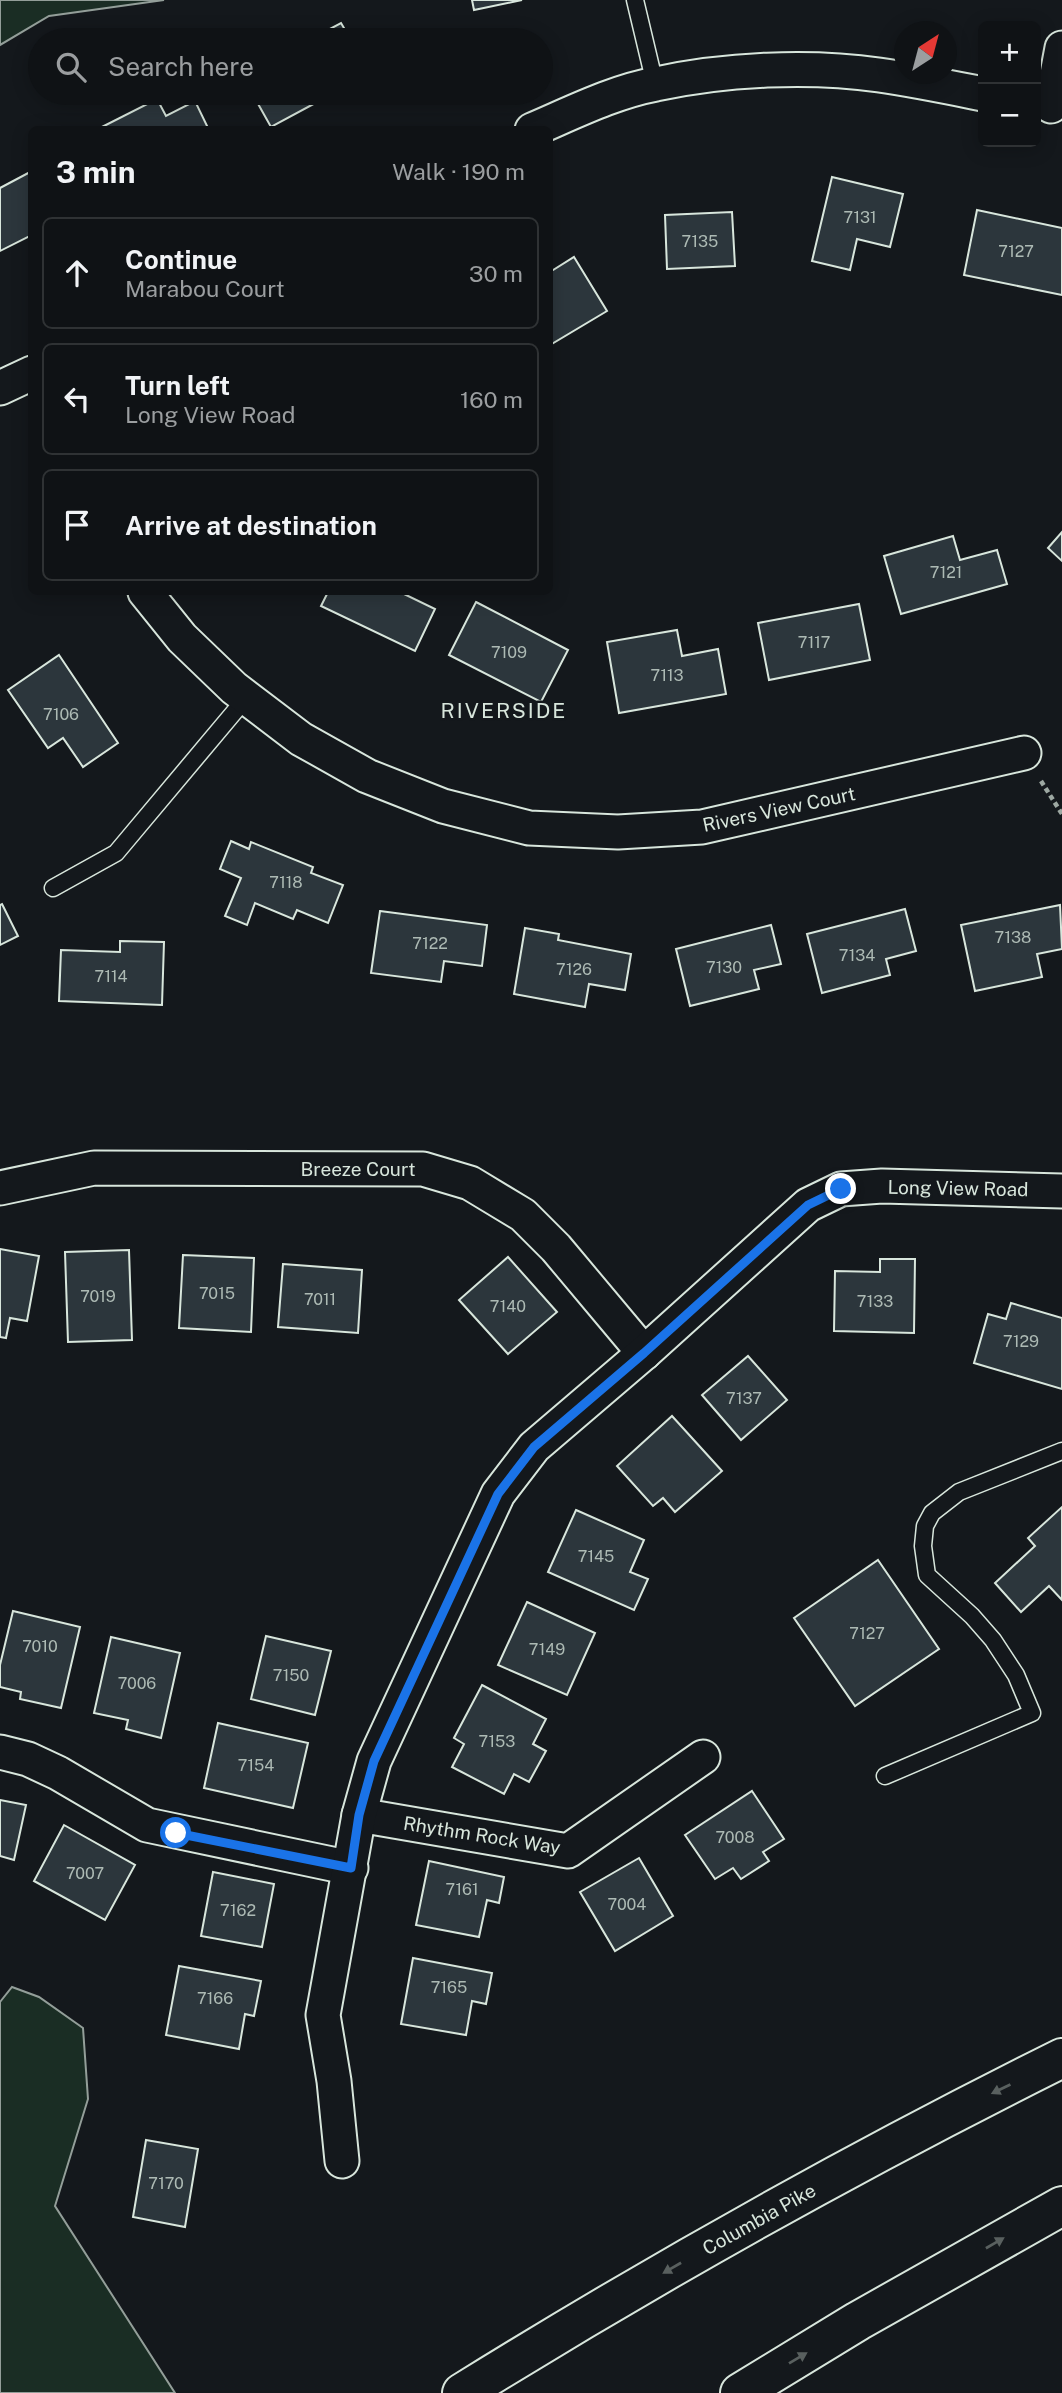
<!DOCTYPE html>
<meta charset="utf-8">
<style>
:root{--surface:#0f1215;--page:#1d2022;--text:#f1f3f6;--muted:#9b9ea0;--line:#2f3234}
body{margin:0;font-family:"Public Sans",sans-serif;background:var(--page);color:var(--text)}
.controls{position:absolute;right:21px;top:21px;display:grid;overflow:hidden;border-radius:10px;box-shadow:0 4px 18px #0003}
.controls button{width:63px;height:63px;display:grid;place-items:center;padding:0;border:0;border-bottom:2px solid var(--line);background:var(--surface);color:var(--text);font:35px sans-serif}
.compass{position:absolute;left:894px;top:21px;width:63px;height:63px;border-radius:50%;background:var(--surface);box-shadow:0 4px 18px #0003;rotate:36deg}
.stop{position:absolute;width:21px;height:21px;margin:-16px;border:5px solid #1a73e8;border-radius:50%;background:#fff}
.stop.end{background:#1a73e8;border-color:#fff;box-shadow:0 2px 7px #0008}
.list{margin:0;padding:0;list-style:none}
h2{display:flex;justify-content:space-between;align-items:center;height:91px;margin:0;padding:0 28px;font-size:30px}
h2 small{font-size:23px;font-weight:400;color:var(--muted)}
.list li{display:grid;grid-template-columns:46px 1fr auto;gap:21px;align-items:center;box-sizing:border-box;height:112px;margin:0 14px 14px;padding:0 14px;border:2px solid var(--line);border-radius:10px}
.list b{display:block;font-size:26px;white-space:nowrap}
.list p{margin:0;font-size:23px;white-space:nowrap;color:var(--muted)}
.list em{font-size:23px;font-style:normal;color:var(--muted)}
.icon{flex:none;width:38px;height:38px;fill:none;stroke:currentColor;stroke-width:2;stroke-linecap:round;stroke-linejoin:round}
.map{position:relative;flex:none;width:1062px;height:2393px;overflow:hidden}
.search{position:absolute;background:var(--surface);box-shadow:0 4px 18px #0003;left:28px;top:28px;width:525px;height:77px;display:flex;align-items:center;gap:18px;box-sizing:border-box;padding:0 24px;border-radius:38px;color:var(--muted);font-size:26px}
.panel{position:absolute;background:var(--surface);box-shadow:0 4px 18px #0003;left:28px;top:126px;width:525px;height:469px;border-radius:10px}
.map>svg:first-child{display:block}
.green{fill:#1a2d24;stroke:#939e99;stroke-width:2}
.building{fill:#2c363c;stroke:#d8e6dc;stroke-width:2}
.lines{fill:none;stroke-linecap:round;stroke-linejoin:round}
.lane-casing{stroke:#d8e6dc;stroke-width:19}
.street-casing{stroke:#d8e6dc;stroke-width:37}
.highway-casing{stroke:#d8e6dc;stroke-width:42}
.path{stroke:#9da8a2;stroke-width:4.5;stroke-dasharray:5 3.5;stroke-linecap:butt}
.lane{stroke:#14181c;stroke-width:16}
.street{stroke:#14181c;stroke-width:33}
.highway{stroke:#14181c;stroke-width:38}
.oneway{fill:#59605f}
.route{stroke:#1a73e8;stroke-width:9}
.labels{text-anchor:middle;stroke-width:5;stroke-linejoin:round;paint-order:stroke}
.number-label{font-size:16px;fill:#adbab4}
.street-label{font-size:19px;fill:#d8e6dc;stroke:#14181c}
.neighbourhood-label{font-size:21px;letter-spacing:2px;fill:#d8e6dc;stroke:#14181c}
</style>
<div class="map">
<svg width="1062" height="2393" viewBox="0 0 1062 2393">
<rect width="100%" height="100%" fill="#14181c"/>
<g class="green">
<path d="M 0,0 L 164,0 L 49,16 L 0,45 Z"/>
<path d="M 12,1987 L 39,1997 L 83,2028 L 88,2099 L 55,2206 L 175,2393 L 0,2393 L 0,2002 Z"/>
</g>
<g class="building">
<path d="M 472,0 L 522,0 L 474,10 Z"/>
<path d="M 341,23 L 351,40 L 309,40 Z"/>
<path d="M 252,93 L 334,93 L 271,127 Z"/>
<path d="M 157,99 L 166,116 L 195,101 L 209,130 L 96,130 Z"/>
<path d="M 32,171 L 32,235 L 0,251 L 0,188 Z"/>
<path d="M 832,177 L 903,194 L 890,247 L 857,239 L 850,270 L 812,261 Z"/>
<path d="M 977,210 L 1062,228 L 1062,295 L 964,275 Z"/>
<path d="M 732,212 L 735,266 L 667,269 L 665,215 Z"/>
<path d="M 574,257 L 607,311 L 550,345 L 550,272 Z"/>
<path d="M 1062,532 L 1062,561 L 1048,548 Z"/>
<path d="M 953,536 L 960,560 L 997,550 L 1007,584 L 901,614 L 884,556 Z"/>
<path d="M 328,592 L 400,592 L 435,609 L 415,651 L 321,606 Z"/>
<path d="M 476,602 L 568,650 L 541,702 L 449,655 Z"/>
<path d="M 859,604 L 870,660 L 769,680 L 758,623 Z"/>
<path d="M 677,630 L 682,656 L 718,649 L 726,694 L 619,713 L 607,642 Z"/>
<path d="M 59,655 L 118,743 L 83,767 L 63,738 L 48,748 L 8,690 Z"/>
<path d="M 231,841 L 249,849 L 251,842 L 313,867 L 311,873 L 343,885 L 328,923 L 297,910 L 293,919 L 255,903 L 247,925 L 225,916 L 241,878 L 220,869 Z"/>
<path d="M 2,904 L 18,936 L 0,945 L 0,905 Z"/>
<path d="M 1060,905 L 1062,949 L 1037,954 L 1042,977 L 975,991 L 961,925 Z"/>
<path d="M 905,909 L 916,951 L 886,959 L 890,975 L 822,993 L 807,934 Z"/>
<path d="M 380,911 L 487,925 L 482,966 L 444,961 L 441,982 L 371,973 Z"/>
<path d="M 771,925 L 781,964 L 754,970 L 759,989 L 690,1006 L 676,949 Z"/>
<path d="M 525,928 L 559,934 L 558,940 L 631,954 L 625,990 L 589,984 L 585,1007 L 514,994 Z"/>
<path d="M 120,941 L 164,942 L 162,1005 L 59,1001 L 61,950 L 120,952 Z"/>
<path d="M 0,1249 L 39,1256 L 27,1321 L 10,1318 L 6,1338 L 0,1337 Z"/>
<path d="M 129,1250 L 132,1340 L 68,1342 L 65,1252 Z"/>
<path d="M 183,1255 L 254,1258 L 251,1332 L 179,1328 Z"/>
<path d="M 508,1257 L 557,1312 L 508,1354 L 459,1300 Z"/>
<path d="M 880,1259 L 915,1259 L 914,1333 L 834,1331 L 835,1271 L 880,1272 Z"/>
<path d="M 283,1264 L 362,1270 L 358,1333 L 278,1327 Z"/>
<path d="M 1011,1303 L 1062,1318 L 1062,1389 L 974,1363 L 988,1314 L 1006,1319 Z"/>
<path d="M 748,1356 L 787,1400 L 741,1440 L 702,1395 Z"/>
<path d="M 672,1416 L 722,1471 L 675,1512 L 663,1498 L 653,1506 L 617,1466 Z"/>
<path d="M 1062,1507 L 1062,1600 L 1049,1586 L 1021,1612 L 995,1583 L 1035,1546 L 1028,1538 Z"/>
<path d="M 576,1510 L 644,1540 L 630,1572 L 648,1579 L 634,1610 L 548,1572 Z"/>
<path d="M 878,1560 L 939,1649 L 855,1706 L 794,1618 Z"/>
<path d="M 527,1602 L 595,1633 L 567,1695 L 498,1665 Z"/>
<path d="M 13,1611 L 80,1627 L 61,1708 L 20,1699 L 21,1692 L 0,1687 L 0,1665 Z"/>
<path d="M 266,1636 L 331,1651 L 315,1715 L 251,1699 Z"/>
<path d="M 111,1637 L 180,1653 L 161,1738 L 126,1729 L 128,1720 L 94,1713 Z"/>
<path d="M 482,1685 L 546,1719 L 533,1744 L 546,1751 L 529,1782 L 514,1774 L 504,1794 L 452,1767 L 464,1744 L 454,1738 Z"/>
<path d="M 218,1723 L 308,1743 L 293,1808 L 204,1788 Z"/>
<path d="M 752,1791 L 784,1839 L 763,1852 L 769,1861 L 741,1879 L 733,1868 L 715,1879 L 685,1835 Z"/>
<path d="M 0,1800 L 26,1805 L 14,1860 L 0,1856 Z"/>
<path d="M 64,1825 L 135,1865 L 105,1920 L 34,1881 Z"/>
<path d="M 639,1858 L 673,1916 L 615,1951 L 580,1892 Z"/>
<path d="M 429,1861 L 504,1877 L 499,1903 L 487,1900 L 479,1937 L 416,1925 Z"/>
<path d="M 213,1872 L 274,1884 L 262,1947 L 201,1936 Z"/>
<path d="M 413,1958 L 492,1973 L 486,2004 L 472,2001 L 466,2035 L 401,2024 Z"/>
<path d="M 179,1966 L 261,1981 L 254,2016 L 245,2014 L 239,2049 L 166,2035 Z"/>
<path d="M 146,2140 L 198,2149 L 185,2227 L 133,2217 Z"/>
</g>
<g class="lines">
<g class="lane-casing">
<g id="lane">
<path d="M 635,0 L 655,84"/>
<path d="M 53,888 L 116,853 L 246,698"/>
<path d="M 885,1776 L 1032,1713 L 1016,1675 L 993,1640 L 972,1616 L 927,1575 L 923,1546 L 925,1526 L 932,1513 L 959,1492 L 1062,1451"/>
</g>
</g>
<g class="street-casing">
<g id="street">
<path d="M 1051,106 L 1062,48"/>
<path d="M 532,130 C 572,113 613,92 656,84 C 725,69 809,65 879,75 C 914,80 948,87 983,94"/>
<path d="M 0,388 L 32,373"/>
<path d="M 145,592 L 182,638 L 234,688 L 301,739 L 367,776 L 443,806 L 529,828 L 618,832 L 702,827 L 1024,753"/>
<path d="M 0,1188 L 94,1168 L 423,1169 L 470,1183 L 523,1215 L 556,1248 L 644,1353"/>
<path d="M 0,1752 L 28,1759 L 58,1773 L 147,1825 L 351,1868"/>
<path d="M 359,1815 L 568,1851 L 703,1757"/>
<path d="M 342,2161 L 334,2081 L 323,2015 L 359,1815 L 374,1761 L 498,1494 L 534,1447 L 644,1353 L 808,1205 L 841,1189 L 882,1186 L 1062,1191"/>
</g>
</g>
<g class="highway-casing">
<g id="highway">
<path d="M 462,2393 C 657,2272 857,2160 1062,2058"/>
<path d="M 740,2393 L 858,2321 L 1062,2206"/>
</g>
</g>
<path class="path" d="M 1041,781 L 1062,814"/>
<use href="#lane" class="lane"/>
<use href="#street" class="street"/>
<use href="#highway" class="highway"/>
</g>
<defs><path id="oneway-solid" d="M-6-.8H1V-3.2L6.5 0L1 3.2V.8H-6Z" transform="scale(1.75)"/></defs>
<g class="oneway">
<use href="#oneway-solid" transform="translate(1001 2089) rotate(154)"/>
<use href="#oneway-solid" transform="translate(995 2243) rotate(-30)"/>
<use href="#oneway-solid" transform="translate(672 2268) rotate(150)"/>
<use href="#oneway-solid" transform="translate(798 2358) rotate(-31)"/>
</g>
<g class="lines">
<path class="route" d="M 176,1833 L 351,1868 L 359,1815 L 374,1761 L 498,1494 L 534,1447 L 644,1353 L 808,1205 L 841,1189"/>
</g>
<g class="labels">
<g class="number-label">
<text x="860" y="223">7131</text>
<text x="700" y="247">7135</text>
<text x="1016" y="257">7127</text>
<text x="946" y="578">7121</text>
<text x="814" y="648">7117</text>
<text x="509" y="658">7109</text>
<text x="667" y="681">7113</text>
<text x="61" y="720">7106</text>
<text x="286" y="888">7118</text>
<text x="1013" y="943">7138</text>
<text x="430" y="949">7122</text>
<text x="857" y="961">7134</text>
<text x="724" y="973">7130</text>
<text x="574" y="975">7126</text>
<text x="111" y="982">7114</text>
<text x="217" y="1299">7015</text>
<text x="98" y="1302">7019</text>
<text x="320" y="1305">7011</text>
<text x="875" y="1307">7133</text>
<text x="508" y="1312">7140</text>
<text x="1021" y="1347">7129</text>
<text x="744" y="1404">7137</text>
<text x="596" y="1562">7145</text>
<text x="867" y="1639">7127</text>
<text x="40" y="1652">7010</text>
<text x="547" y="1655">7149</text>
<text x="291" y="1681">7150</text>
<text x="137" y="1689">7006</text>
<text x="497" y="1747">7153</text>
<text x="256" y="1771">7154</text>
<text x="735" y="1843">7008</text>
<text x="85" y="1879">7007</text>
<text x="462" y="1895">7161</text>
<text x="627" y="1910">7004</text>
<text x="238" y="1916">7162</text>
<text x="449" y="1993">7165</text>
<text x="215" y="2004">7166</text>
<text x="166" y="2189">7170</text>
</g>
<g class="street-label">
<text transform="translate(779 809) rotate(-12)" y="7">Rivers View Court</text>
<text x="358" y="1176">Breeze Court</text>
<text transform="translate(958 1188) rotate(1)" y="7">Long View Road</text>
<text transform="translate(482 1835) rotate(9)" y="7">Rhythm Rock Way</text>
<text transform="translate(759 2219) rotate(-29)" y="7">Columbia Pike</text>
</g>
<g class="neighbourhood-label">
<text x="504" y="718">RIVERSIDE</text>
</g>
</g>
</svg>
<div class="controls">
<button>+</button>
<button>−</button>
</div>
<svg class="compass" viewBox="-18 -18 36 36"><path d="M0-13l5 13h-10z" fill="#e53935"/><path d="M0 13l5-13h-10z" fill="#9b9ea0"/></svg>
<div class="stop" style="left:176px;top:1833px"></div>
<div class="stop end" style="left:841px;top:1189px"></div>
<div class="search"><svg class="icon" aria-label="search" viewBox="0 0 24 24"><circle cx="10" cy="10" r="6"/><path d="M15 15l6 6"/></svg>Search here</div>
<section class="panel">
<h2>3 min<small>Walk · 190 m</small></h2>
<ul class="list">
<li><svg class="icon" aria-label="ahead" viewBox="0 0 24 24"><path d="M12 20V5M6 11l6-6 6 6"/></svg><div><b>Continue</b><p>Marabou Court</p></div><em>30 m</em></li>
<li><svg class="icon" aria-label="left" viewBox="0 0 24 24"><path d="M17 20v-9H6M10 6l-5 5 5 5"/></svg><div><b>Turn left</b><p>Long View Road</p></div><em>160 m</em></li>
<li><svg class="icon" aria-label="arrive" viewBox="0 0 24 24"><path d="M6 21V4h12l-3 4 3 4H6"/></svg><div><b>Arrive at destination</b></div></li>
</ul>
</section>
</div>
